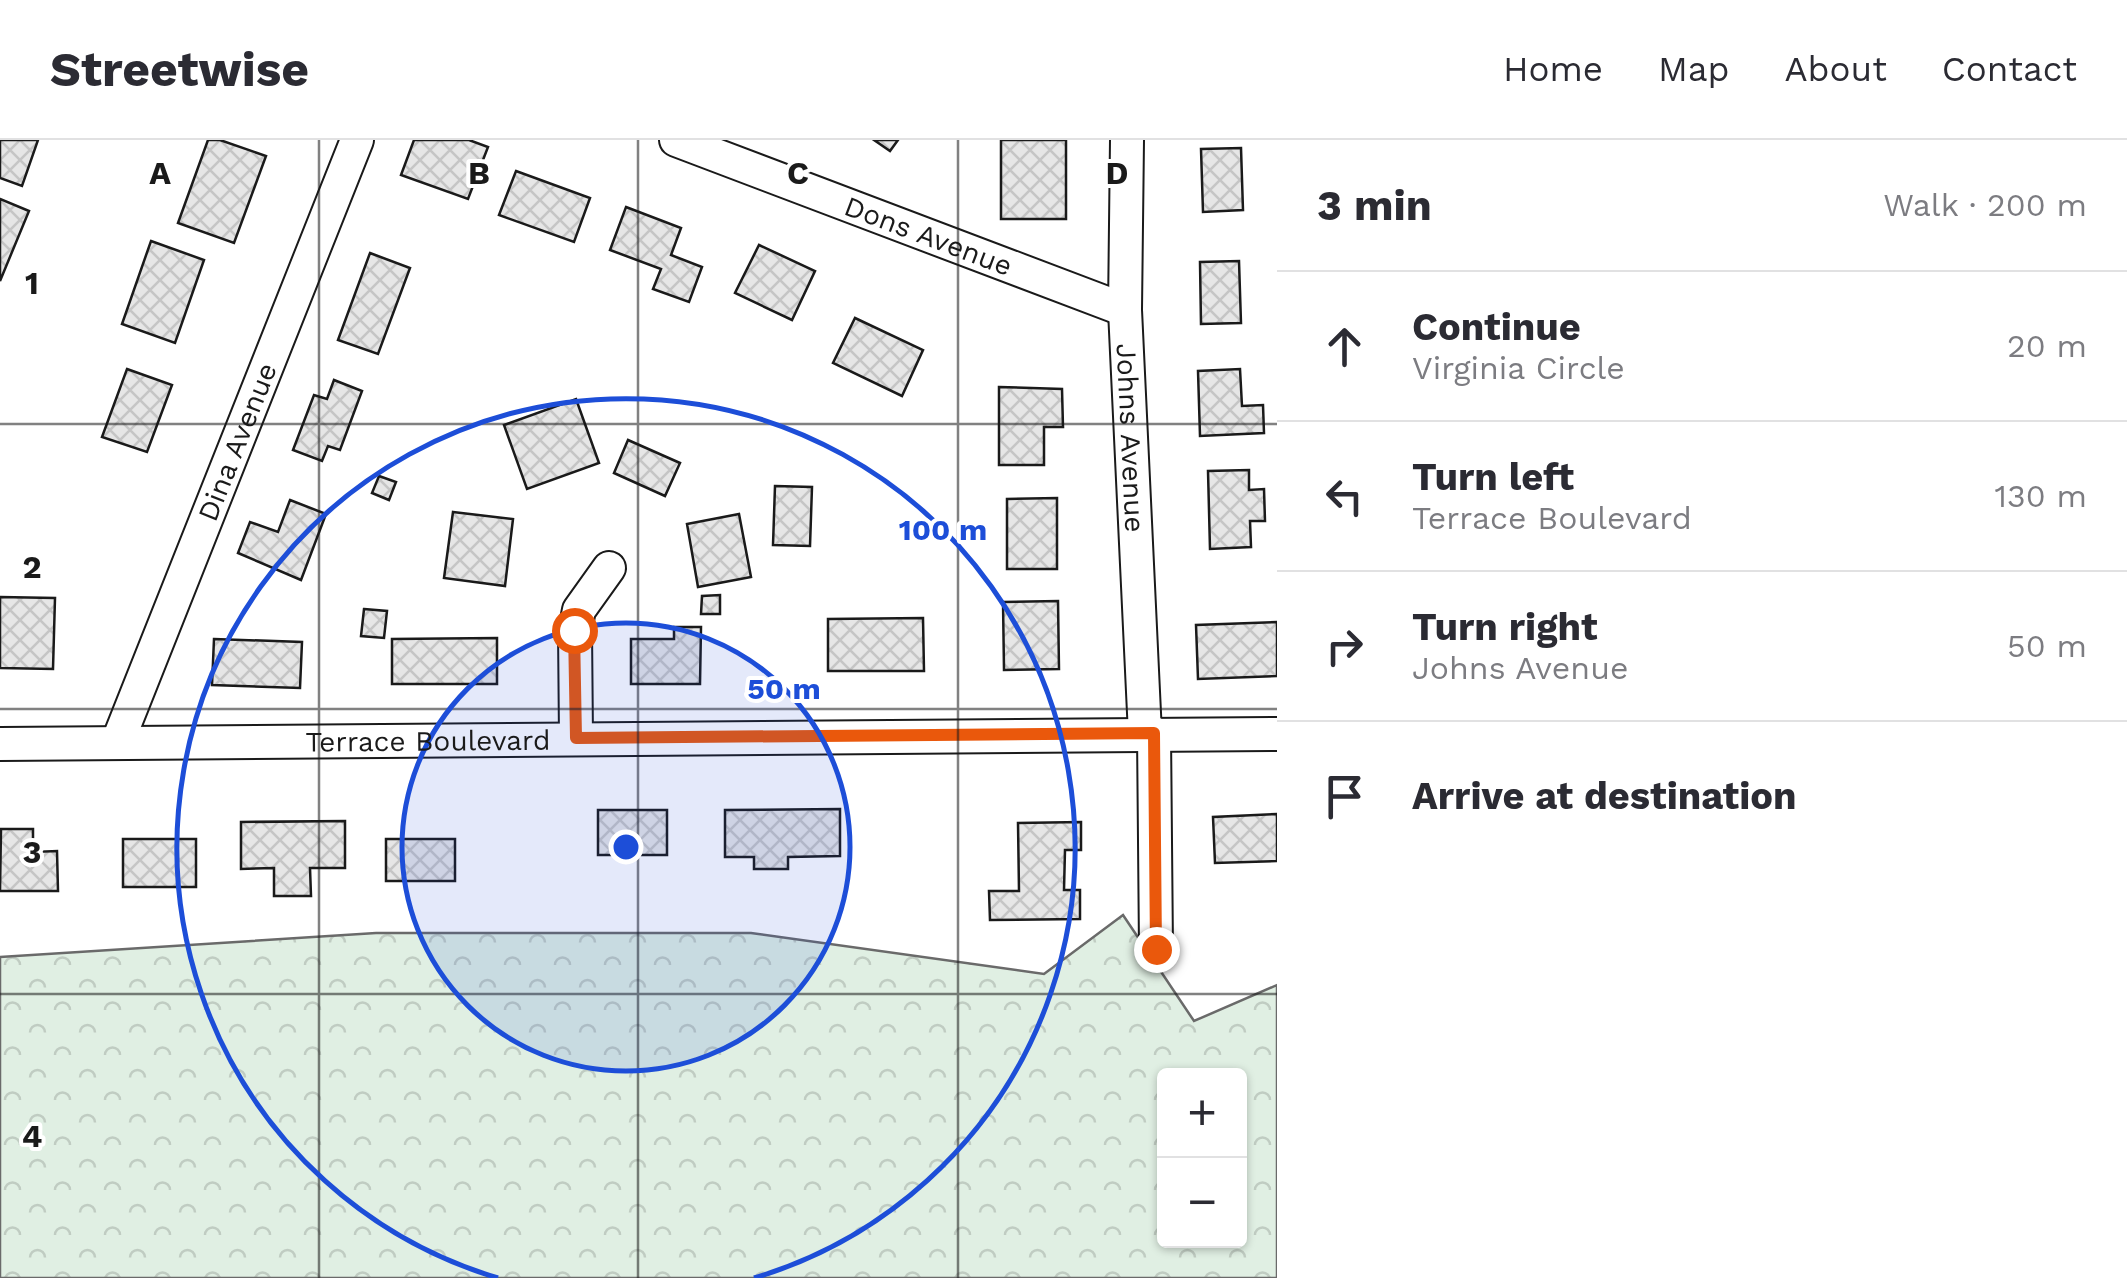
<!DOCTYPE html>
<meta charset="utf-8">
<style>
:root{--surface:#fff;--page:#f7f7f7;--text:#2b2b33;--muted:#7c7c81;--line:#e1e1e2}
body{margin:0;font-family:"Work Sans",sans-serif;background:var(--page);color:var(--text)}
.controls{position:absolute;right:30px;bottom:30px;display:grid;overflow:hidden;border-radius:10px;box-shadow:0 2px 8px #0004}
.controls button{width:90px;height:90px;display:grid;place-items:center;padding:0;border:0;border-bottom:2px solid var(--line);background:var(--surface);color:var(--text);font:50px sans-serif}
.stop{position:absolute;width:30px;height:30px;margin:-22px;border:8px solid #ea580c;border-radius:50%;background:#fff}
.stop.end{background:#ea580c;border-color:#fff;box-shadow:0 2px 10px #0008}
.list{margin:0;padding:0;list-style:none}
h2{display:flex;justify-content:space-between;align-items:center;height:130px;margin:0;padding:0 40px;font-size:42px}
h2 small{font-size:32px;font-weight:400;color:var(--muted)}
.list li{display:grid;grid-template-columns:65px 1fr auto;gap:30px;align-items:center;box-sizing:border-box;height:150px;padding:0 40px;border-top:2px solid var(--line)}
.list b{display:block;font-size:38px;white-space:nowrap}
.list p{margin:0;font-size:32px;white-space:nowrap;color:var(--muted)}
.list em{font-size:32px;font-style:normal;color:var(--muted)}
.icon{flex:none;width:55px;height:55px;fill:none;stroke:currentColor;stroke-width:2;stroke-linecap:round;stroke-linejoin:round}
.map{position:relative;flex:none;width:1277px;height:1138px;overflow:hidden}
header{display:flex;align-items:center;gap:60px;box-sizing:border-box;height:140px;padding:0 50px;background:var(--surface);border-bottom:2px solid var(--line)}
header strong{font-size:48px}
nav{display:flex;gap:55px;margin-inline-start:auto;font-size:35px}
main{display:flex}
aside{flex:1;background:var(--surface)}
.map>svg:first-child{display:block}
.forest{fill:url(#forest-crowns);stroke:#6a6a6a;stroke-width:2.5;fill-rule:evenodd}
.building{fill:url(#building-cross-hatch);stroke:#1a1a1a;stroke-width:2.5}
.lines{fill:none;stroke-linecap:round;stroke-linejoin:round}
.minor-casing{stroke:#1a1a1a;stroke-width:36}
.minor{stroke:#fff;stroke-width:32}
.route{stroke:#ea580c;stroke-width:12}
.grid{fill:none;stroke:#1a1a1a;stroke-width:2.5;stroke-opacity:0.55}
.ring{fill:none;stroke:#1d4ed8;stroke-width:5}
.labels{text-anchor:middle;stroke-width:8;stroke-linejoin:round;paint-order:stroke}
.street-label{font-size:28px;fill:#1a1a1a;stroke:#fff}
.grid-label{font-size:32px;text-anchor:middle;font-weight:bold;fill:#1a1a1a;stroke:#fff;stroke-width:8;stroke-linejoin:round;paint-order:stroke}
.centre{fill:#1d4ed8;stroke:#fff;stroke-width:5}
.ring-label{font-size:30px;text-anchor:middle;font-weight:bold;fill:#1d4ed8;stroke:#fff;stroke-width:8;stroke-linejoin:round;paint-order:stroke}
</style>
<header>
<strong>Streetwise</strong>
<nav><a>Home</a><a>Map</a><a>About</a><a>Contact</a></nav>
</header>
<main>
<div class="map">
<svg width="1277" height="1138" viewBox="0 0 1277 1138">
<defs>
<pattern id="forest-crowns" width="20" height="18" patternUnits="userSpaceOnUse" patternTransform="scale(2.5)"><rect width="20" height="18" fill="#e0efe3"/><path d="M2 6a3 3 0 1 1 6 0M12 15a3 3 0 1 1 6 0" fill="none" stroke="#c0ccc2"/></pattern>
<pattern id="building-cross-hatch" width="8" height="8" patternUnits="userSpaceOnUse" patternTransform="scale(2.5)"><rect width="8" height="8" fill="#e6e6e6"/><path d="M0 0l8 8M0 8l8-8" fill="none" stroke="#c5c5c5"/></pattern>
</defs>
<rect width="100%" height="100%" fill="#fff"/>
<path class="forest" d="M 1123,775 L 1194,881 L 1277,845 L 1277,1138 L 0,1138 L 0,817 L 376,793 L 751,793 L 1044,834 ZM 1164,936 L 1240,936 L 1240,1100 L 1164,1100 Z"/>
<g class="building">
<path d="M 0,0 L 38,0 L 22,46 L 0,38 Z"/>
<path d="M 208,0 L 220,0 L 266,16 L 234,103 L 178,83 Z"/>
<path d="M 414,0 L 469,0 L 488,7 L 468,59 L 401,35 Z"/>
<path d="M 874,0 L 898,0 L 890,11 Z"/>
<rect x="1001" y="0" width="65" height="79"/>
<path d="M 1241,8 L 1243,70 L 1203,72 L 1201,9 Z"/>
<path d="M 516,31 L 590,58 L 574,102 L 499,75 Z"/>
<path d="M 0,59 L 29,71 L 0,141 Z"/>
<path d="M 626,67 L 681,88 L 671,115 L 702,127 L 689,162 L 653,149 L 661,129 L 610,110 Z"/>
<path d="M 151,101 L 204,120 L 175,203 L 122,184 Z"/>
<path d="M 759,105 L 815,131 L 792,180 L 735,153 Z"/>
<path d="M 370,113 L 410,128 L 378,214 L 338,200 Z"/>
<path d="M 1239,121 L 1241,183 L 1201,184 L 1200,122 Z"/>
<path d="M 855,178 L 923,210 L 902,256 L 833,223 Z"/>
<path d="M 127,229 L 172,245 L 147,312 L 102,297 Z"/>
<path d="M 1240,229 L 1242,266 L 1263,265 L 1264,293 L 1200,296 L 1198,231 Z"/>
<path d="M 334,240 L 362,251 L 340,310 L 328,306 L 322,321 L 293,310 L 314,255 L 327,259 Z"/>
<path d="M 999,247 L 1062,249 L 1063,287 L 1044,287 L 1044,325 L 999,325 Z"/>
<path d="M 576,259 L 599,323 L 527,349 L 504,285 Z"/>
<path d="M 628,300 L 680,323 L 665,356 L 614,333 Z"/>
<path d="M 1249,330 L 1249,350 L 1264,349 L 1265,381 L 1250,381 L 1251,407 L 1210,409 L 1208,331 Z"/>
<path d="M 379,336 L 396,342 L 389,360 L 372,353 Z"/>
<path d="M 775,346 L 812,347 L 810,406 L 773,405 Z"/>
<path d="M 1057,358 L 1057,429 L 1007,429 L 1007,359 Z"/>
<path d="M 290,360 L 326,374 L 301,440 L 238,413 L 250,382 L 278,392 Z"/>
<path d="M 453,372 L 513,379 L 505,446 L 444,438 Z"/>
<path d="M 739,374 L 751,437 L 698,447 L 687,384 Z"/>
<path d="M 720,455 L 720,474 L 701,474 L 702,456 Z"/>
<path d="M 0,457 L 55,458 L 53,529 L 0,528 Z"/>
<path d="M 1058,461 L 1059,529 L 1004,530 L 1003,462 Z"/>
<path d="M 364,469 L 387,471 L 384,498 L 361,496 Z"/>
<path d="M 923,478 L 924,531 L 828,531 L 828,479 Z"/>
<path d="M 1277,482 L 1277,536 L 1198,539 L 1196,485 Z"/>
<path d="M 674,487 L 701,487 L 700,544 L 631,544 L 631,499 L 674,499 Z"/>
<path d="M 497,498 L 497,544 L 392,544 L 392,499 Z"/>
<path d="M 214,499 L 302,502 L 300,548 L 212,545 Z"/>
<path d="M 840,669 L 840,716 L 788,717 L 788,729 L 754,729 L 754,717 L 725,717 L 725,670 Z"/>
<rect x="598" y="670" width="69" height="45"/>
<path d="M 1277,674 L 1277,721 L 1215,723 L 1213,677 Z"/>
<path d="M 345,681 L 345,728 L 310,728 L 311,756 L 274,756 L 274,728 L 241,729 L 241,682 Z"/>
<path d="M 1081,682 L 1081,710 L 1065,710 L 1064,750 L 1080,750 L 1080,779 L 990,780 L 989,751 L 1019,751 L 1018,683 Z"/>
<path d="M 1,689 L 33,689 L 33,712 L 57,711 L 58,751 L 0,751 Z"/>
<rect x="123" y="699" width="73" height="48"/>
<rect x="386" y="699" width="69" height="42"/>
</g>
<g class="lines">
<g class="minor-casing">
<g id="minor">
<path id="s1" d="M 676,0 L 1125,170"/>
<path id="s2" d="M 1127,0 L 1125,170 L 1145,594"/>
<path d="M 1154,593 L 1156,809"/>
<path d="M 576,598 L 575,490 L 579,470 L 609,428"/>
<path id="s3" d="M 118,601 L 357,0"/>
<path id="s4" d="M 0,604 L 1277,594"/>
</g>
</g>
<use href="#minor" class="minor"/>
</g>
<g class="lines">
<path class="route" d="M 574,490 L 576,598 L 1154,593 L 1156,809"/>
</g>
<path class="grid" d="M 319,0 L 319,1138M 638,0 L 638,1138M 958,0 L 958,1138M 0,284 L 1277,284M 0,569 L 1277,569M 0,854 L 1277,854"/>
<circle cx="626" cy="707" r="224" fill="#1d4ed8" fill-opacity=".12"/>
<g class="ring">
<circle cx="626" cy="707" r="224"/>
<path d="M498 1138A449 449 0 1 1 754 1138"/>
</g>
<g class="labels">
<g class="street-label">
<text dy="10" stroke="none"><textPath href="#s1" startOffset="270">Dons Avenue</textPath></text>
<text dy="10" stroke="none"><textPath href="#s2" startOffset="298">Johns Avenue</textPath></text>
<text dy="10" stroke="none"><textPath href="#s3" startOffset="322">Dina Avenue</textPath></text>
<text dy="10" stroke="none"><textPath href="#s4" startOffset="428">Terrace Boulevard</textPath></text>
</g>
</g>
<g class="grid-label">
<text x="160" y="44">A</text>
<text x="479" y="44">B</text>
<text x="798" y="44">C</text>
<text x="1117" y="44">D</text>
<text x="32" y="154">1</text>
<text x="32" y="438">2</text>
<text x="32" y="723">3</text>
<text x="32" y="1007">4</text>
</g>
<circle cx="626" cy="707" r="15" class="centre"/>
<g class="ring-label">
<text x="943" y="400">100 m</text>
<text x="784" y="559">50 m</text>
</g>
</svg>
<div class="controls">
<button>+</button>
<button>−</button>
</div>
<div class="stop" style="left:574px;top:490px"></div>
<div class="stop end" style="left:1156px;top:809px"></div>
</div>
<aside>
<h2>3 min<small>Walk · 200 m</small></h2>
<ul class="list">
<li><svg class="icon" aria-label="ahead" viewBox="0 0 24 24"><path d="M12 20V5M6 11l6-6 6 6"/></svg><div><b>Continue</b><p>Virginia Circle</p></div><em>20 m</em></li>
<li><svg class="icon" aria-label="left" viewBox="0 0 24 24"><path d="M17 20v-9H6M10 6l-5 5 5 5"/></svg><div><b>Turn left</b><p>Terrace Boulevard</p></div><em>130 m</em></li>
<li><svg class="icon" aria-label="right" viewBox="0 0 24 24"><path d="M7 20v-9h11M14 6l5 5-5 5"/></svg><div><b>Turn right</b><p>Johns Avenue</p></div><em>50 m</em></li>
<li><svg class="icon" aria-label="arrive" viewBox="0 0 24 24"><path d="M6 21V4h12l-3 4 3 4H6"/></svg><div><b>Arrive at destination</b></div></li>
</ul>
</aside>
</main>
